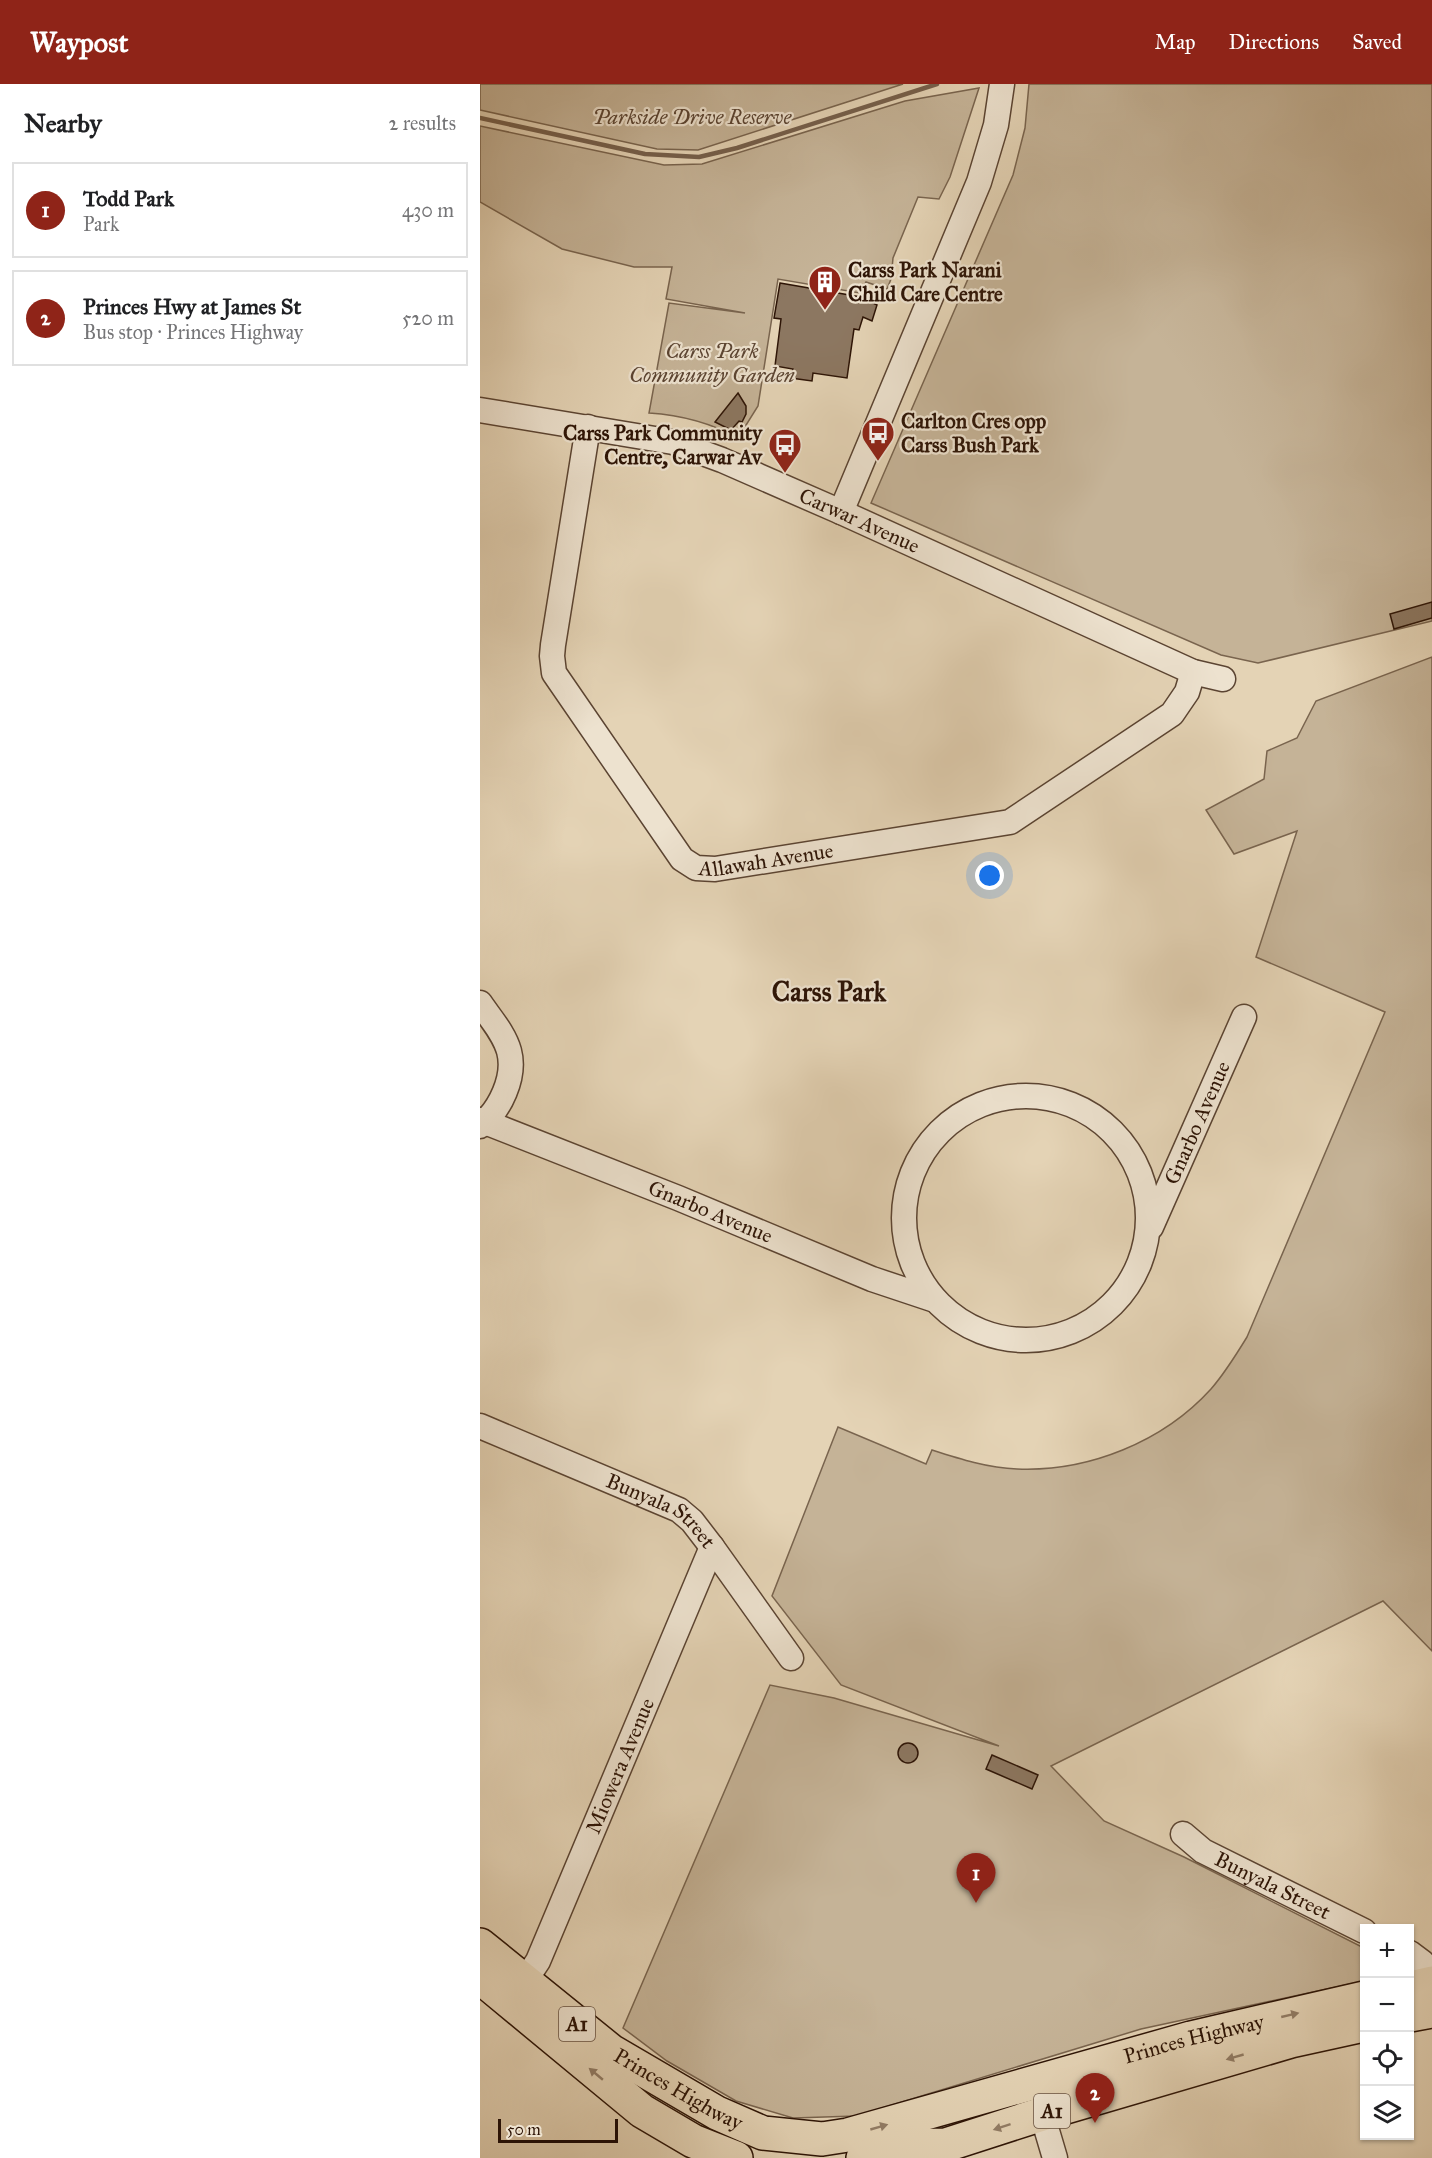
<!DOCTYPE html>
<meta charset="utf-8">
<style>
:root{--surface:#fff;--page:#f2f2f2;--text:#202124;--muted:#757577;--line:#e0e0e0;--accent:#8f2418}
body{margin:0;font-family:"IM FELL Great Primer",serif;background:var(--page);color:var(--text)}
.controls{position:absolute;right:18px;bottom:18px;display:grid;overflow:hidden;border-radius:0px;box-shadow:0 2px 4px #0004}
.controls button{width:54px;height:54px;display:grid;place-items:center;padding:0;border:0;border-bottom:2px solid var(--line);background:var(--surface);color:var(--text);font:30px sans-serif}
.scale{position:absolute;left:18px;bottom:15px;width:120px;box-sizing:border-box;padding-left:6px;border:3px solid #2d1406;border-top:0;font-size:16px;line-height:21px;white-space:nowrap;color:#2d1406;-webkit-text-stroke:4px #ede2cf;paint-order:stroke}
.you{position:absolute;left:510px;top:792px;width:21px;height:21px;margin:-15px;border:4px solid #fff;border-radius:50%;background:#1a73e8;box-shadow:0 0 0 9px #1a73e833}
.badge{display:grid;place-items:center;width:39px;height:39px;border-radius:50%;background:var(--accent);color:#fff;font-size:20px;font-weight:700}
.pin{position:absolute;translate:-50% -50px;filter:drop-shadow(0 2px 3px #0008)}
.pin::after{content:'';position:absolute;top:32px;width:21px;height:18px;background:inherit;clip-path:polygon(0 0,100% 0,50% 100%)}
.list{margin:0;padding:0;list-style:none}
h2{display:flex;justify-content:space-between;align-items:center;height:78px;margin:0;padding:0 24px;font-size:26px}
h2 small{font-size:20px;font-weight:400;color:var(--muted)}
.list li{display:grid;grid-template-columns:39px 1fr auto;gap:18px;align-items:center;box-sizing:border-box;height:96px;margin:0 12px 12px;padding:0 12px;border:2px solid var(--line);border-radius:0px}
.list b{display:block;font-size:22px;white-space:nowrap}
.list p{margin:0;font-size:20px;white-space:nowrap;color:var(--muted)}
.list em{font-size:20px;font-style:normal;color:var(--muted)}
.icon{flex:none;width:33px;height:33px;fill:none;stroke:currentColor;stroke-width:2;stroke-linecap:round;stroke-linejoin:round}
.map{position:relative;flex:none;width:952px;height:2074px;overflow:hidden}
header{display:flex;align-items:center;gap:36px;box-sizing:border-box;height:84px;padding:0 30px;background:var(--accent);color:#fff}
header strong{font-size:28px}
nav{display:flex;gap:33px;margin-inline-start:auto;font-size:21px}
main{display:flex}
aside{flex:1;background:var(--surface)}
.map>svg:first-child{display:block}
.green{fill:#c5b397;stroke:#79644e;stroke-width:1.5}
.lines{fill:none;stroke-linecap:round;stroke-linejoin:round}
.stream{stroke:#76604c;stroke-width:4.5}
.building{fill:#8c7761;stroke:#2d1406;stroke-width:1.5}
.minor-casing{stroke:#5b4432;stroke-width:27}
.highway-casing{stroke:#2d1406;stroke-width:36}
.minor{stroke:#ede2cf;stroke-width:24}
.highway{stroke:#e4d3b5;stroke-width:33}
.oneway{fill:#927d66}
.labels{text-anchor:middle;stroke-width:4.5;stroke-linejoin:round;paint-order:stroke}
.shield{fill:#ede2cf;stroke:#675242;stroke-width:1.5}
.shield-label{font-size:20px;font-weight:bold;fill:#2d1406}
.park-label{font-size:21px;font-style:italic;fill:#5b4432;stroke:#ede2cf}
.poi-label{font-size:21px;font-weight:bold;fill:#2d1406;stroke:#ede2cf;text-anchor:start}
.street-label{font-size:21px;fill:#2d1406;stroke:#ede2cf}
.district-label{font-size:27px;font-weight:bold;fill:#2d1406;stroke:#ede2cf}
</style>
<header>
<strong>Waypost</strong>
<nav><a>Map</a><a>Directions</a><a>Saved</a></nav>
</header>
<main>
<aside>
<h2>Nearby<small>2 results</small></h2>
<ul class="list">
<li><span class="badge">1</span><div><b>Todd Park</b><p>Park</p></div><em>430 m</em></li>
<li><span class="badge">2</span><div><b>Princes Hwy at James St</b><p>Bus stop · Princes Highway</p></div><em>520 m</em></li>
</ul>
</aside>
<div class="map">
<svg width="952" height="2074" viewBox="0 0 952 2074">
<rect width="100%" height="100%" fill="#e4d3b5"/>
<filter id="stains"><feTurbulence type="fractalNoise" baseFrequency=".00333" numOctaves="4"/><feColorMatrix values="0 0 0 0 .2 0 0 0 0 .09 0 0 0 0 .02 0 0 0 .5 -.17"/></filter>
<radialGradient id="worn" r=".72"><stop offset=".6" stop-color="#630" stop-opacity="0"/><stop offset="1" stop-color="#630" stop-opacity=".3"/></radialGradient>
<g class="green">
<path d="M 0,0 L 423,0 L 218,66 L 177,65 L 0,26 Z"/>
<path d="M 549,0 L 952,0 L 952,537 L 778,579 L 741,571 L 391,419 L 533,91 L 545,44 Z"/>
<path d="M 499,4 L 470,93 L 459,115 L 438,113 L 413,174 L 411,195 L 407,205 L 386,198 L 380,209 L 298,195 L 278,322 L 258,354 C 231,339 200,331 169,329 L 189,219 L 265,229 L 186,215 L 192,183 L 154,183 L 82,165 L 0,118 L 0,42 L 184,81 L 222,80 L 425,17 Z"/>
<path d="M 952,573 L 952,1567 L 903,1517 L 571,1682 L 624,1737 L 704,1773 L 884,1864 L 884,1897 L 661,1945 L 376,2032 L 313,2034 L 256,2017 L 187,1977 L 143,1944 L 290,1601 L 354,1614 L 519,1662 L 361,1601 L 292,1512 L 358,1343 L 446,1380 L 452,1366 C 480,1375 508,1384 537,1385 C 608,1388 683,1358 731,1305 C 745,1289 756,1271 767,1253 L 905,928 L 776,873 L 817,747 L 754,770 L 726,726 L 784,695 L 787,667 L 817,654 L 836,617 Z"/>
</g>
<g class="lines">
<path class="stream" d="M 0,34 L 165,70 L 219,73 L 257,64 L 457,0"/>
</g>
<g class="building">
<path d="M 300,199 L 381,213 L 397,221 L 392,237 L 383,233 L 379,246 L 374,245 L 367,294 L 333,289 L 332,297 L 311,294 L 313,285 L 295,282 L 301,235 L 294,234 Z"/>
<path d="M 258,309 L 266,322 L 266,330 L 262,338 L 259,337 L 251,346 L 235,338 Z"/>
<path d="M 952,518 L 952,534 L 914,545 L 910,530 Z"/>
<circle cx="428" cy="1669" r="10"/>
<path d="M 512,1671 L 558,1691 L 552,1705 L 506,1685 Z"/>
</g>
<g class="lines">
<g class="minor-casing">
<g id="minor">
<path id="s1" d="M 0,326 L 193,358 L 242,376 L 361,428 L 713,588 L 743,595"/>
<path id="s2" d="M 108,343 L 73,561 L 72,572 L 74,589 L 202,775 L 216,784 L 235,785 L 530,738 L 692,630 L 707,608 L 713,588"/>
<path d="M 361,428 L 499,98 L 516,41 L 522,0"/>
<path d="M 0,919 C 10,934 24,949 29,967 C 36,993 20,1026 0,1042"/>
<circle cx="546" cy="1134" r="122"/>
<path id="s3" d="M 0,1036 L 198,1114 L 392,1195 L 455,1216"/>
<path id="s4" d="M 671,1143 L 764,933"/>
<path id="s5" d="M 0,1342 L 199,1426 L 212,1437 L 232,1463 L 311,1574"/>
<path id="s6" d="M 703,1750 L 723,1767 L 884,1847"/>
<path d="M 930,1869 L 942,1878 L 952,1916"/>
<path id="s7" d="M 44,1898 L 58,1877 L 232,1463"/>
<path d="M 562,2030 L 575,2074"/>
</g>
</g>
<g class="highway-casing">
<g id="highway">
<path id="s8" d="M 0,1861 L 131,1967 L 237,2029 L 283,2049 L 342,2055 L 368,2051 L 711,1954 L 884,1914"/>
<path d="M 0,1893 L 162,2027 L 213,2057 L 256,2074"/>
<path d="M 930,1904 L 952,1899"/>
<path d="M 930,1931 L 952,1927"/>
<path d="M 383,2074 L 426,2062 L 466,2061 L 562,2030 L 811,1957 L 884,1941"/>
</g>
</g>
<use href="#minor" class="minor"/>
<use href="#highway" class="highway"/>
</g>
<defs><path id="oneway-solid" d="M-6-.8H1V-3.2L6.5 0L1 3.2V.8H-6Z" transform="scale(1.5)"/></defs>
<g class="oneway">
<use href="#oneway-solid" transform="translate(810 1931) rotate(-13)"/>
<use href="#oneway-solid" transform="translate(755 1973) rotate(164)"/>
<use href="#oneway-solid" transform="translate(116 1990) rotate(-140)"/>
<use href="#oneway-solid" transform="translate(399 2043) rotate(-16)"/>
<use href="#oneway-solid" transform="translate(522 2043) rotate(162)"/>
</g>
<defs>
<g id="building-pin" transform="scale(1.725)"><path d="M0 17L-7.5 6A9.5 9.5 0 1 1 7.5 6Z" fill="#8f2418" stroke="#ede2cf"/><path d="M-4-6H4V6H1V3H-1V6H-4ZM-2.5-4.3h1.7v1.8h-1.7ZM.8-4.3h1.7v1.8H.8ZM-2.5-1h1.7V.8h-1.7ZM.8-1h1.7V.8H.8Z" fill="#fff"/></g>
<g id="bus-pin" transform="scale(1.725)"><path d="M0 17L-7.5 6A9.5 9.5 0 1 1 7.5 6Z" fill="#8f2418" stroke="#ede2cf"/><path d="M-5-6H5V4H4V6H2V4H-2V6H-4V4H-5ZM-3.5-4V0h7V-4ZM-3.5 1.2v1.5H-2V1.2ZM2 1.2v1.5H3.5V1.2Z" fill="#fff"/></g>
</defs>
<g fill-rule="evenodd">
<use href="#building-pin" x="345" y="198"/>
<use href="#bus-pin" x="398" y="349"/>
<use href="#bus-pin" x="305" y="361"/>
</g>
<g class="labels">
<g class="shield">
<rect x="79" y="1923" width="36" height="34" rx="4.5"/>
<rect x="554" y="2010" width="36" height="34" rx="4.5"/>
</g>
<g class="shield-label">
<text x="97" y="1947">A1</text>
<text x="572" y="2034">A1</text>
</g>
<g class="park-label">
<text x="212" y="40">Parkside Drive Reserve</text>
<text x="232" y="274">Carss Park<tspan x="232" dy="24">Community Garden</tspan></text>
</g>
<g class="poi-label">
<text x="368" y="193">Carss Park Narani<tspan x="368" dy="24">Child Care Centre</tspan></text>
<text x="421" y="344">Carlton Cres opp<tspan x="421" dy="24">Carss Bush Park</tspan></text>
<text x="282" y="356" text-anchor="end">Carss Park Community<tspan x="282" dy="24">Centre, Carwar Av</tspan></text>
</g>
<g class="street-label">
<text dy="7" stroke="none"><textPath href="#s1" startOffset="398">Carwar Avenue</textPath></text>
<text dy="7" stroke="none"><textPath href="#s2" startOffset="562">Allawah Avenue</textPath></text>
<text dy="7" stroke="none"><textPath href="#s4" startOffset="114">Gnarbo Avenue</textPath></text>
<text dy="7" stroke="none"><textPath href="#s3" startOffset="248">Gnarbo Avenue</textPath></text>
<text dy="7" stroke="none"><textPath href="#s5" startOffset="201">Bunyala Street</textPath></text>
<text dy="7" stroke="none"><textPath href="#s7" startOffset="237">Miowera Avenue</textPath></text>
<text dy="7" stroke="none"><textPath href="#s6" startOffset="104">Bunyala Street</textPath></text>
<text dy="7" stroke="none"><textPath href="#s8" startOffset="786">Princes Highway</textPath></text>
<text dy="7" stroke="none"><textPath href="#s8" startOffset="246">Princes Highway</textPath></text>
</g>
<g class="district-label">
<text x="349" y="917">Carss Park</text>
</g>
</g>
<rect width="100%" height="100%" filter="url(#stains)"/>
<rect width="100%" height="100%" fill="url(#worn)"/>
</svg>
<div class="controls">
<button>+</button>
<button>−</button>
<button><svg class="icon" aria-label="locate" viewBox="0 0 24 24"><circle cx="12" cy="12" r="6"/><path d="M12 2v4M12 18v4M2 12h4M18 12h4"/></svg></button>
<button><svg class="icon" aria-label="layers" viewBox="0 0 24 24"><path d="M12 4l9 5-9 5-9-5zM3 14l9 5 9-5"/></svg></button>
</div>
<div class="scale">50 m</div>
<div class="you"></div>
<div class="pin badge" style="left:496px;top:1819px">1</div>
<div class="pin badge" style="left:615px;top:2039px">2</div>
</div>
</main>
